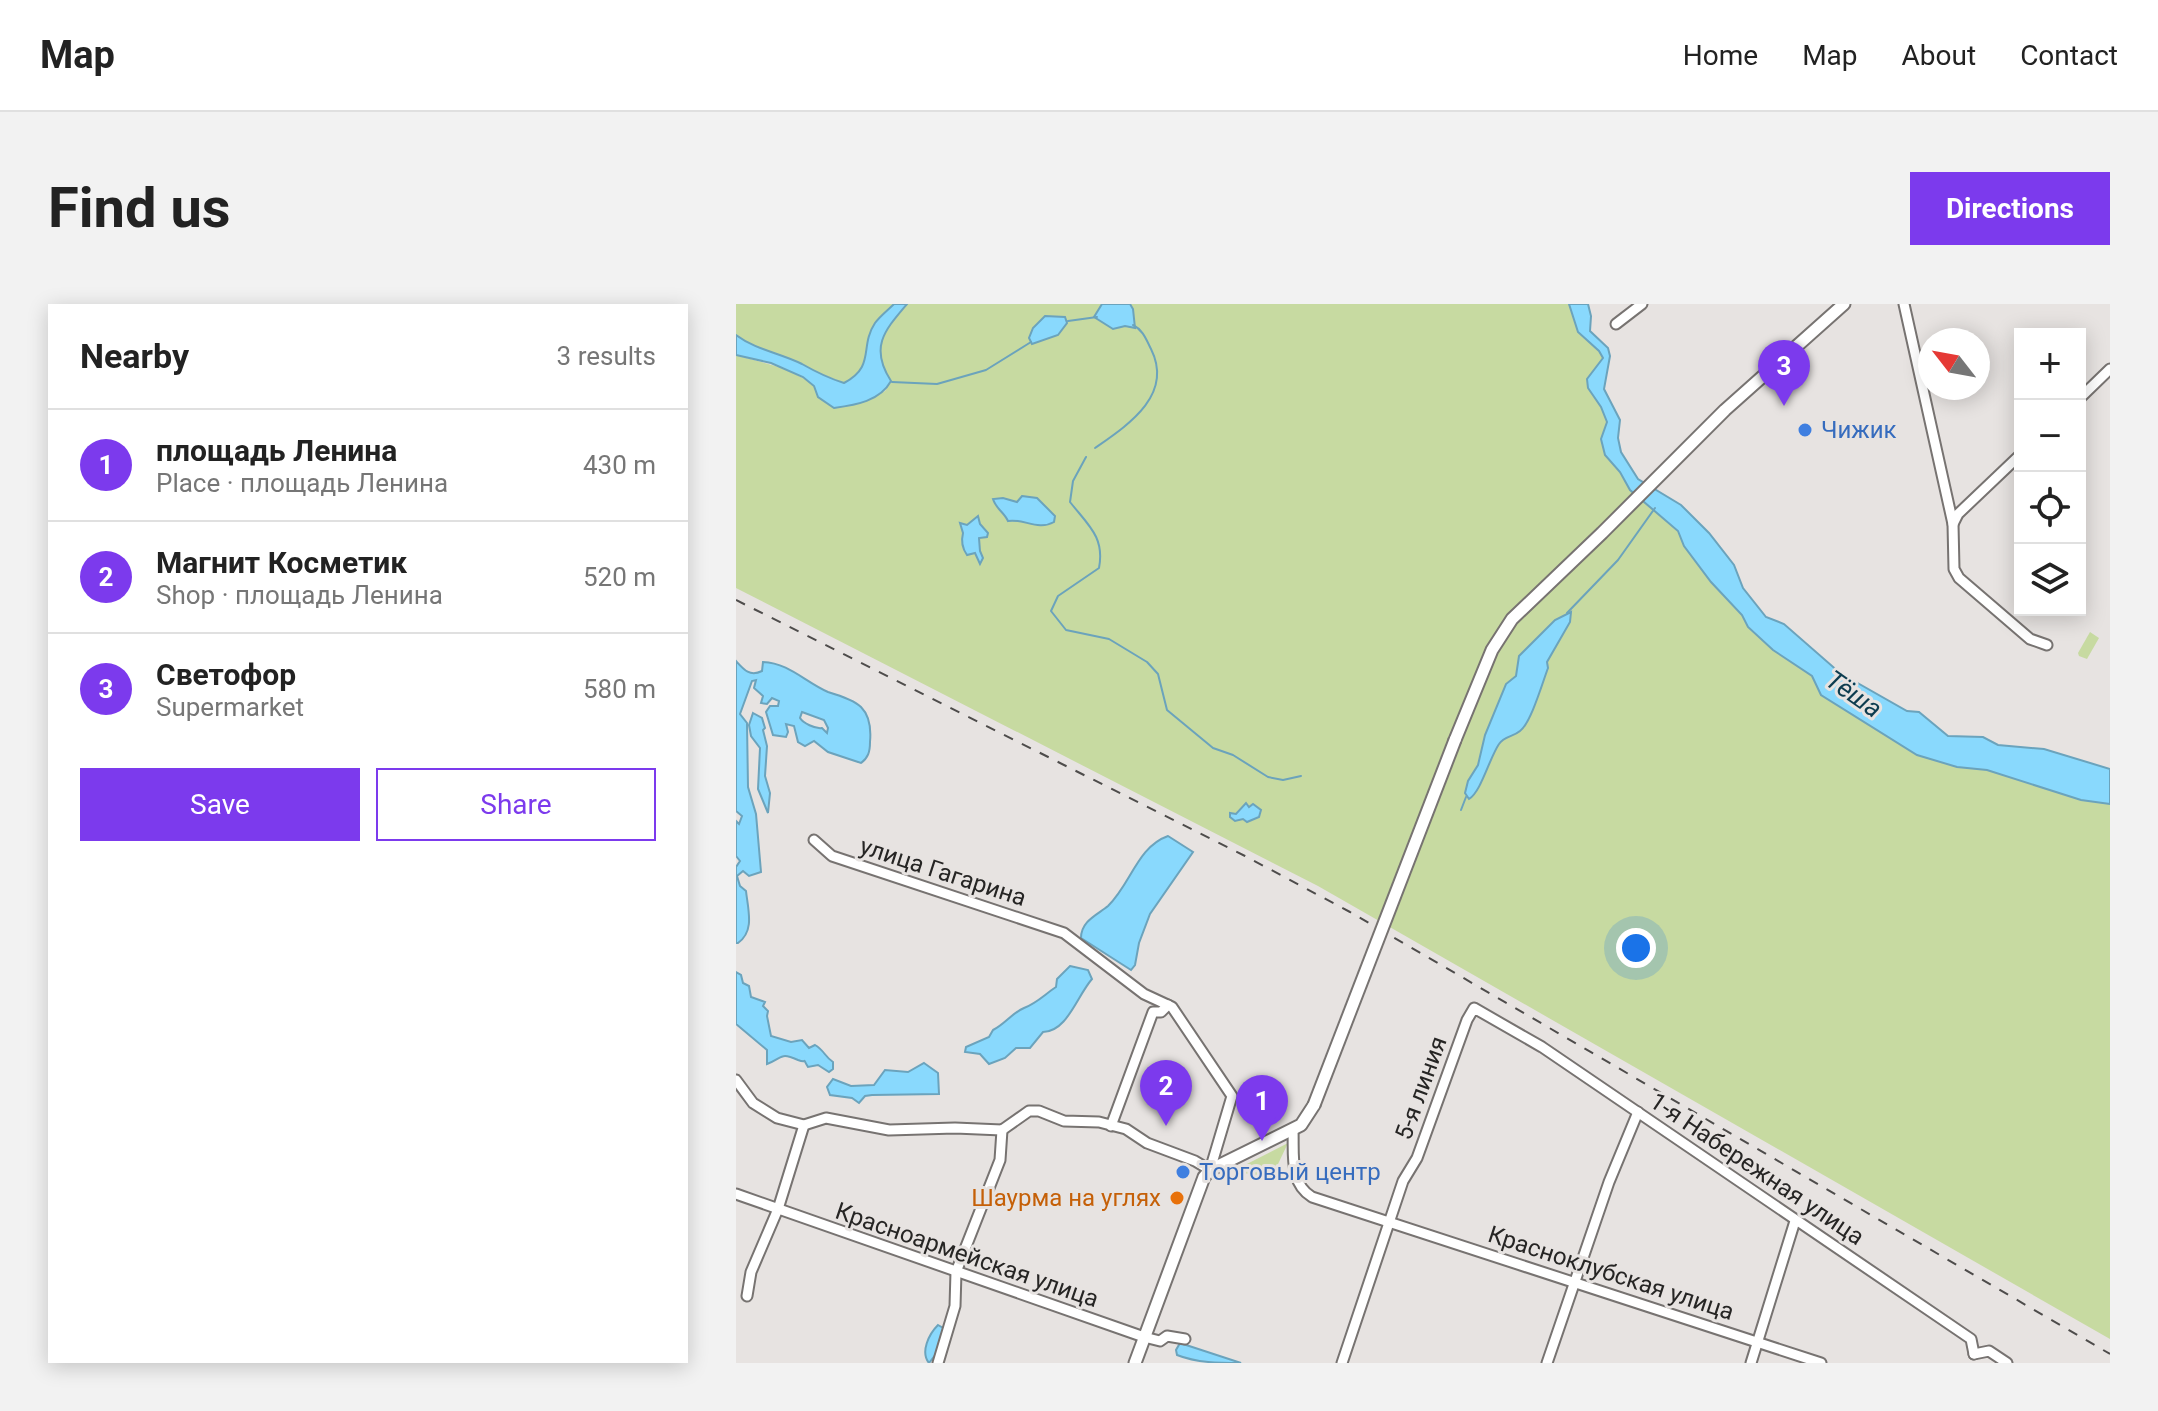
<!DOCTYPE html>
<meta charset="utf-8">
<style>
:root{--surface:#fff;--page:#f2f2f2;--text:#222;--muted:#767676;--line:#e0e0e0;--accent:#7c3aed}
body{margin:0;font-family:Roboto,sans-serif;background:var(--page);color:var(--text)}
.controls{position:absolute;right:24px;top:24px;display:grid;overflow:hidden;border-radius:0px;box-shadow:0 4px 20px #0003}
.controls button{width:72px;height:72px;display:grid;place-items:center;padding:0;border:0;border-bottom:2px solid var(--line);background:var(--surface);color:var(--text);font:40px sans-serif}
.compass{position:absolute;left:1182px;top:24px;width:72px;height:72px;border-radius:50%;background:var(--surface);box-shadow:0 4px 20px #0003;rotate:301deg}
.you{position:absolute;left:900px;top:644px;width:28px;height:28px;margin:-20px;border:6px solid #fff;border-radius:50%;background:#1a73e8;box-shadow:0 0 0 12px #1a73e833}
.badge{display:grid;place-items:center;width:52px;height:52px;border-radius:50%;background:var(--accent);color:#fff;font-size:26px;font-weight:700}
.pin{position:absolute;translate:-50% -66px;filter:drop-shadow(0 2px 4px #0008)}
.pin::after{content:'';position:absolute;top:42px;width:28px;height:24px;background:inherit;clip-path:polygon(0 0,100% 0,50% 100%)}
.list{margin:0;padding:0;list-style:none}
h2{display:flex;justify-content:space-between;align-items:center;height:104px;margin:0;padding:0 32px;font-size:34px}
h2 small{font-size:26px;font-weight:400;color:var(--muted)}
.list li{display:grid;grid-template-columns:52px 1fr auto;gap:24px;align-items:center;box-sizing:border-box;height:112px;padding:0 32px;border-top:2px solid var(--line)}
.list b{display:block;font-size:30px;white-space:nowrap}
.list p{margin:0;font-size:26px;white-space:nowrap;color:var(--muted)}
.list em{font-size:26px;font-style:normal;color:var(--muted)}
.actions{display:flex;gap:16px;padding:24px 32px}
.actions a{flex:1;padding:18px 0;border:2px solid var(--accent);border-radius:0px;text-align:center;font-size:28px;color:var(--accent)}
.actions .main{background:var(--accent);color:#fff}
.icon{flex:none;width:44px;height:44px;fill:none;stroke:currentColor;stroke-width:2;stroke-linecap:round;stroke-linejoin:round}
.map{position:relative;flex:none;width:1374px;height:1059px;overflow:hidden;border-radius:0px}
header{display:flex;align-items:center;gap:48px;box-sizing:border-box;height:112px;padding:0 40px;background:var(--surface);border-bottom:2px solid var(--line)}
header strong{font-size:38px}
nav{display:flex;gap:44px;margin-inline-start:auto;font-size:28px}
.intro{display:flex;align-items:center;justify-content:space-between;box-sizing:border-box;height:192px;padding:0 48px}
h1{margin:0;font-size:56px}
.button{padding:20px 36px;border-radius:0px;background:var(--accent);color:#fff;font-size:28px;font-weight:700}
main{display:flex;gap:48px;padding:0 48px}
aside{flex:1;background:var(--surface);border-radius:0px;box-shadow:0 4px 20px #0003}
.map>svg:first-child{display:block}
.green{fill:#c7daa1}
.water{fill:#89d9fd;stroke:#6ba3bc;stroke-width:2;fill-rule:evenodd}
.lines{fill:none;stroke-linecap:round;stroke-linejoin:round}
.stream{stroke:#6ba3bc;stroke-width:2}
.minor-casing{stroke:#777371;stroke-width:13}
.major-casing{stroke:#777371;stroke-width:15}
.minor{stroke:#fff;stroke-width:9}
.major{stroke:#fff;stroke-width:11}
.rail{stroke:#4e4c4b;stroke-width:2;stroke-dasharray:10 10;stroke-linecap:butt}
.major-bridge-casing{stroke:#777371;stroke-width:15;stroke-linecap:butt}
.major-bridge{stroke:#fff;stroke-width:11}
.shop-dot{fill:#3f7fe0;stroke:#e7e3e1;stroke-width:3}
.food-dot{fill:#e8710a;stroke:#e7e3e1;stroke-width:3}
.labels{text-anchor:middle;stroke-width:6;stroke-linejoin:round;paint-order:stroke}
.shop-label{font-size:24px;fill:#366cbe;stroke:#e7e3e1;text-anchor:start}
.street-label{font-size:24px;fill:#262524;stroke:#e7e3e1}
.food-label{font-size:24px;fill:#c56008;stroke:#e7e3e1;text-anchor:end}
.water-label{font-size:26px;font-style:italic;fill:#0c3c4f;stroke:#e7e3e1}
</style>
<header>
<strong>Map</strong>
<nav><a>Home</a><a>Map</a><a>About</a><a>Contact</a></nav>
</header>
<div class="intro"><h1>Find us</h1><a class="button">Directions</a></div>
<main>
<aside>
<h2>Nearby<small>3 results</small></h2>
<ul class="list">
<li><span class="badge">1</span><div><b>площадь Ленина</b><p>Place · площадь Ленина</p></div><em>430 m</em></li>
<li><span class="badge">2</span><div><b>Магнит Косметик</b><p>Shop · площадь Ленина</p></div><em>520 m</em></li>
<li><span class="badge">3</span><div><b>Светофор</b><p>Supermarket</p></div><em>580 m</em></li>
</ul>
<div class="actions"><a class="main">Save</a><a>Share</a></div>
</aside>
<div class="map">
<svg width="1374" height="1059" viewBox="0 0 1374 1059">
<rect width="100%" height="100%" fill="#e7e3e1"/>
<g class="green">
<path d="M 0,0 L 158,0 C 152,6 144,12 139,19 C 123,43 140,62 108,79 L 10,39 L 0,31 Z"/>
<path d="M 171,0 L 833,0 L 842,28 L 863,47 L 867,55 L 851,76 L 852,84 L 866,103 L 871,118 L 865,135 L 869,151 L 884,168 L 894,186 L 942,227 L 948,242 L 975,278 L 1006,311 L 1012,323 L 1076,372 L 1085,391 L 1181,451 L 1221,463 L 1251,466 L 1345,496 L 1374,500 L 1374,1035 L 582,582 L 0,284 L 0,51 L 50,65 L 117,101 L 149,87 L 155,77 C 133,43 149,26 171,0 Z"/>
<path d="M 1354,328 L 1363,334 L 1351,355 L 1343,352 L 1342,349 Z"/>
<path d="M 552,839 L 534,877 L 499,866 Z"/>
</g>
<g class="water">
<path d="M 158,0 L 171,0 C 149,26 133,43 155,77 C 144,97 120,101 98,104 L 82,93 L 78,82 L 67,73 L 35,59 L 0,51 L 0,31 C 20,46 44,49 66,60 C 80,68 92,74 108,79 C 140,62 123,43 139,19 C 144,12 152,6 158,0 Z"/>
<path d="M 366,0 L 394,0 L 397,5 L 399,24 L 389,22 L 377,25 L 358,13 Z"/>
<path d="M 833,0 L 852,0 L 855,12 L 854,27 L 872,44 L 874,52 L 868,85 L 884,116 L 882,134 L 885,148 L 902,175 L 945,201 L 973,229 L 998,261 L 1007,284 L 1030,313 L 1048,320 L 1104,369 L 1171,407 L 1183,408 L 1212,432 L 1247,433 L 1262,441 L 1308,445 L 1374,465 L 1374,500 L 1345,496 L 1251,466 L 1221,463 L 1181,451 L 1085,391 L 1076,372 L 1037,346 L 1012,323 L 1006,311 L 975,278 L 948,242 L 942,227 L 894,186 L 884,168 L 869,151 L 865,135 L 871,118 L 865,103 L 852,84 L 851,75 L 867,54 L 863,47 L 842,28 Z"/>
<path d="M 309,12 L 329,13 L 331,19 L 322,31 L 296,40 L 293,34 L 297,24 Z"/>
<path d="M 286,192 L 301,194 L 319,212 L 318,218 C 302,227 287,214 272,217 C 268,208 260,205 257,195 L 267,194 L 281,198 Z"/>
<path d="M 242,212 L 244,220 L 252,229 L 251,233 L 243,234 L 244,247 L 247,254 L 244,260 L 239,249 L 231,251 C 226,244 225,237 227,229 L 224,219 L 231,221 Z"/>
<path d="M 835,308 L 834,318 L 811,358 L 812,364 C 807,377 795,419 784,427 C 777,433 768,432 763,440 C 753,455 745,488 733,495 L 729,489 L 732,477 L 742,461 L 749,431 L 770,380 L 780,372 L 783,352 L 819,316 Z"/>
<path d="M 0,357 C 8,366 14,373 26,367 L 27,358 C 53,359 69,378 92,388 C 102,391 118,396 125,403 C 134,412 135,427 134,438 C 134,448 132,454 125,459 L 92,448 L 78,437 L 69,442 L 62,438 L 58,422 L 50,420 L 52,428 L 50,433 L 37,431 L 30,408 L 34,402 L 42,402 L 43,397 L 36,394 L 31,400 L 25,399 L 27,392 L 18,384 L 20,376 L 16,377 L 4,410 L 11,419 L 12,483 L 20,510 L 25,568 L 13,572 L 7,567 L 1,572 L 4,582 L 10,587 C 12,606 19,627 2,639 L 0,639 L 0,563 L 4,557 L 0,552 L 0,517 L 3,520 L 6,512 L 0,507 ZM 66,408 L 88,416 L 92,424 L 91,429 L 86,424 C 79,425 67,419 64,414 Z"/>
<path d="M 17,409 L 26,414 L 29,424 L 27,426 L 31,442 L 29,472 L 34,489 L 32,509 L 22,485 L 24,444 L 15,432 L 13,421 Z"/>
<path d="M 510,499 L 513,503 L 517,500 L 525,506 L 523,513 L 511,518 L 507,515 L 499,517 L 494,513 L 494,509 L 500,510 Z"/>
<path d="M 432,532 L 457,548 L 414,610 L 403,639 L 399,661 L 395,666 L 345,634 C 345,617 361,611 372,602 C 395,580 401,543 432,532 Z"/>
<path d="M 334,662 L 352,666 L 356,675 C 341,692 331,728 307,728 L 294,744 L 280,744 L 269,754 L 253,760 L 244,750 L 229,748 L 230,743 L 253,733 L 257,726 C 269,720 276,709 288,704 C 301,699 308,691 320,683 L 321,675 Z"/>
<path d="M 0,668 L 5,671 L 7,679 L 13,682 L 15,693 L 29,698 L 27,702 L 32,707 L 31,712 L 35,732 L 55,738 L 66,736 L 73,744 L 79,741 C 88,746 89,753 97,758 L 97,765 L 93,768 L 82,761 L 72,763 C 65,752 73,760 62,756 C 44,748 48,753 31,760 L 31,746 L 0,720 Z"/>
<path d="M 188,759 L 202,769 L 203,790 L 136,791 L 129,792 L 123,799 L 116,794 L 94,791 L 91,783 L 97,775 L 115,782 L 138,781 L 149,766 L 172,768 Z"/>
<path d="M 202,1021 L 209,1025 L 200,1050 L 193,1059 C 184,1048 193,1030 202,1021 Z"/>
<path d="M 444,1039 L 505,1059 C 483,1059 461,1059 441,1051 L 440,1046 Z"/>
</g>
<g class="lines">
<g class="stream">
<path d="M 332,17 L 361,13"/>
<path d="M 156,78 L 201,80 L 250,66 L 295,38"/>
<path d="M 359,144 C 392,121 438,91 415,45 C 410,35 407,26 397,21"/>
<path d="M 350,153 L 337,177 L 334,198 C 352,221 369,233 363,264 L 322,292 L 315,307 L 330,326 L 373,335 L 411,358 L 422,370 L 431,406 L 477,444 L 497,451 L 532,473 L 547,476 L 565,472"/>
<path d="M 831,309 L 882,256 L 919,204"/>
<path d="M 725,506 L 730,493"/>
</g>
<g class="minor-casing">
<g id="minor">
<path d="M 1168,0 L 1217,220 L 1218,265 L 1223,274 L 1294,335 L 1311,341"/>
<path d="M 880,20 L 906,0"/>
<path d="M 1344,94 L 1374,65"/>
<path d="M 1217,220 L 1222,210 L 1284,151"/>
<path d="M 78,536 L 96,552 L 328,629 L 408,690 L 436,703 L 496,792 L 474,866 L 459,857 L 411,839 L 390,825 L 363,818 L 328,817 L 303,807 L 293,807 L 266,826"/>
<path d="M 0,776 L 17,799 L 41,814 L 68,821 L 90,814 L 153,826 L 219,824 L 266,826"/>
<path d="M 375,822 L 417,708 L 425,708 L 432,701"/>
<path d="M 557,826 C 558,850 553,879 576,893 L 1085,1059"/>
<path d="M 0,890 L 408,1033 L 424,1037 L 431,1032 L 449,1035"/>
<path d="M 11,992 L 15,968 L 42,905 L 68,821"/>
<path d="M 1238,1050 L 1253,1047 L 1271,1059"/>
<path d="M 202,1059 L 219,1002 L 220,968 L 264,856 L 266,826"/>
<path d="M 606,1059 L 667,877 L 681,854 L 731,716 L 738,704 L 806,743 L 1235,1035 L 1238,1050"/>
<path d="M 811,1059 L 873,878 L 902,808"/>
<path d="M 1015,1059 L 1059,917"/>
</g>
</g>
<g class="major-casing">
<g id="major">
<path d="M 719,436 L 756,346 L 776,315 L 866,229 L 989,106 L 1108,0"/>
<path d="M 399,1059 L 468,873 L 474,866 L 565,821 L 578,801"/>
</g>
</g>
<use href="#minor" class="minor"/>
<use href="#major" class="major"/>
<path class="rail" d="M 0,296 L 509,552 L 614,608 L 1374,1050"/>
<g class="major-bridge-casing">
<path id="major-bridge" d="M 578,801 L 719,436"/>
</g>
<use href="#major-bridge" class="major-bridge"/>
</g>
<g class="shop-dot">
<circle cx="1069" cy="126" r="8"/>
<circle cx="447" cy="868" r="8"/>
</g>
<circle class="food-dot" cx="441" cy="894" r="8"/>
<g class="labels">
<g class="shop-label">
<text x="1085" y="134">Чижик</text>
<text x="463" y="876">Торговый центр</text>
</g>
<g class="street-label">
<text transform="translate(207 568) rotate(18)" y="8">улица Гагарина</text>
<text transform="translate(685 784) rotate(-70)" y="8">5-я линия</text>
<text transform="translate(1021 865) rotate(34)" y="8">1-я Набережная улица</text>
<text transform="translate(231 951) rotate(19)" y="8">Красноармейская улица</text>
<text transform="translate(875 969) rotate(18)" y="8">Красноклубская улица</text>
</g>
<g class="food-label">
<text x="425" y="902">Шаурма на углях</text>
</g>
<g class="water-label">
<text transform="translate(1118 390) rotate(35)" y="9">Тёша</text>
</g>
</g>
</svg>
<div class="controls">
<button>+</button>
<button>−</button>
<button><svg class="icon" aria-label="locate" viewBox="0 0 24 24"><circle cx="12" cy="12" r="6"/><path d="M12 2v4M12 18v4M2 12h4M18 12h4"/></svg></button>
<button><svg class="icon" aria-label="layers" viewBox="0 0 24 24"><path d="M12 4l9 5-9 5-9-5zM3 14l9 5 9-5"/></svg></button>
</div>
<svg class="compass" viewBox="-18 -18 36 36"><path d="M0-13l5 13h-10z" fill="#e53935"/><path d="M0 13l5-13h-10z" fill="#767676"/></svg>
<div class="you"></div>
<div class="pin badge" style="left:526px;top:837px">1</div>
<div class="pin badge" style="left:430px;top:822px">2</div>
<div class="pin badge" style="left:1048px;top:102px">3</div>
</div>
</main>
